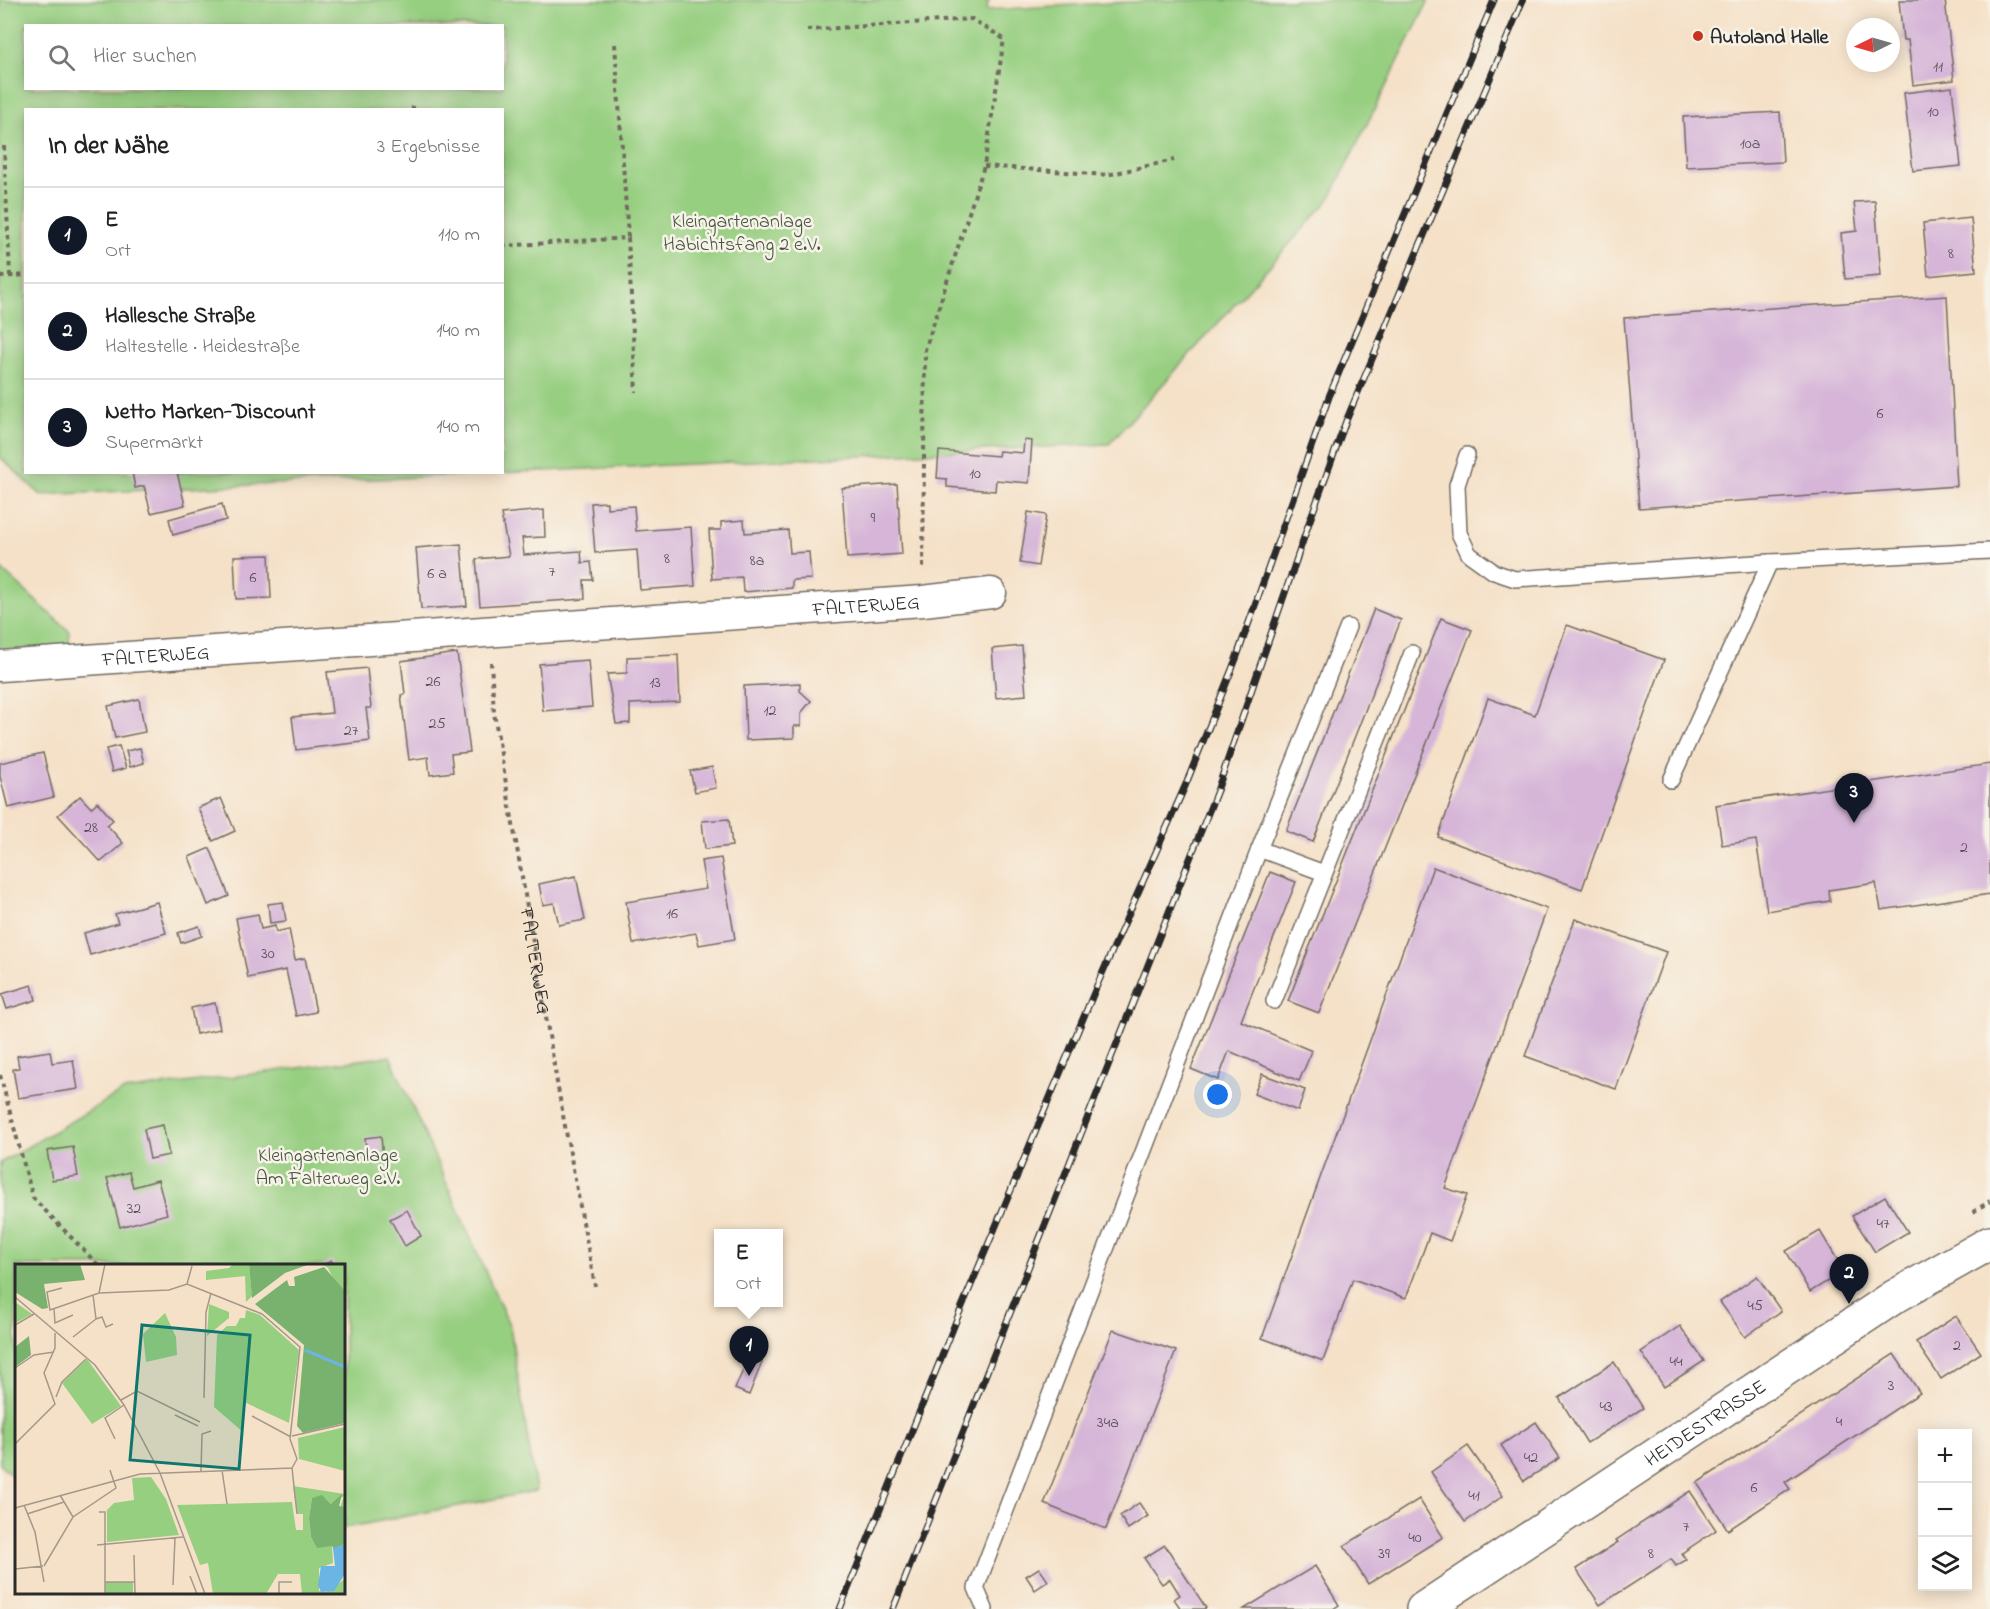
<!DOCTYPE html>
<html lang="de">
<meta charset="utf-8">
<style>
:root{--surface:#fff;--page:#f6f6f6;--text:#222;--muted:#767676;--line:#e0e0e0;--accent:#111827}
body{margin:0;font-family:"Indie Flower",sans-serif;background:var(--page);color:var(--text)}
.controls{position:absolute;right:18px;bottom:18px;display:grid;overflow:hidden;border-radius:0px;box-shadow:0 3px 15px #0003}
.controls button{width:54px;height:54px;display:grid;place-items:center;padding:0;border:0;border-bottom:2px solid var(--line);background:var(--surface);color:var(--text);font:30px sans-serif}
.compass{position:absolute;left:1846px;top:18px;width:54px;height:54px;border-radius:50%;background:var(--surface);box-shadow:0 3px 15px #0003;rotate:265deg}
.you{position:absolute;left:1218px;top:1095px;width:21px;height:21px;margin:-15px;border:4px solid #fff;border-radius:50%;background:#1a73e8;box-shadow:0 0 0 9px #1a73e833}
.badge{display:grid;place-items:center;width:39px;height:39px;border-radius:50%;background:var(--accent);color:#fff;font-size:20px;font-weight:700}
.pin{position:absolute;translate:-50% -50px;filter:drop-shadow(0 2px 3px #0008)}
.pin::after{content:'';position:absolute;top:32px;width:21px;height:18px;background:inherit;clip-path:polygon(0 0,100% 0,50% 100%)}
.popup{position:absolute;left:714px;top:1229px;width:69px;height:78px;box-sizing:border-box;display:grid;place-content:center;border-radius:0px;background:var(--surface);filter:drop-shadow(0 2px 4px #0005);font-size:20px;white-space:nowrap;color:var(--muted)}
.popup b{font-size:22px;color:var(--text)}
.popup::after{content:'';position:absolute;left:50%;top:100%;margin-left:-12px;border:12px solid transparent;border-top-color:var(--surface)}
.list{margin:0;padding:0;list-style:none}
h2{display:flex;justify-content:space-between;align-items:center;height:78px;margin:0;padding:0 24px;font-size:26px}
h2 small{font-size:20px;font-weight:400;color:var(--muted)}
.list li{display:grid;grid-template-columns:39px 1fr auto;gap:18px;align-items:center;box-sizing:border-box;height:96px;padding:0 24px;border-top:2px solid var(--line)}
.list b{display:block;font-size:22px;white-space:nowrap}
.list p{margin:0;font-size:20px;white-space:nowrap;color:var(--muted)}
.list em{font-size:20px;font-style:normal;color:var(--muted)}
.icon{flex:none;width:33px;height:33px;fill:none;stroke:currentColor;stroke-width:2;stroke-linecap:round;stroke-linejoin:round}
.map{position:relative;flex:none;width:1990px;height:1609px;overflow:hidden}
.search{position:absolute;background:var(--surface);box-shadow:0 3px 15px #0003;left:24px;top:24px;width:480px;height:66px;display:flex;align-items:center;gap:15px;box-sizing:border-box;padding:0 21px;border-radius:0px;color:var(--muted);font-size:22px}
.panel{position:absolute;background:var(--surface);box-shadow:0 3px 15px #0003;left:24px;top:108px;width:480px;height:366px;border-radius:0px}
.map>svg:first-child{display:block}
.green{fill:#97cf81;stroke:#617d56;stroke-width:1.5;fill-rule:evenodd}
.building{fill:#d6b5d8}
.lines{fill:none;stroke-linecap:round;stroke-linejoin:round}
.service-casing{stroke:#726b62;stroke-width:18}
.minor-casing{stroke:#726b62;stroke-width:33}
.secondary-casing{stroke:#726b62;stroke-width:36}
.path{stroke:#726b62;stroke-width:4;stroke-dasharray:4.5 4.5;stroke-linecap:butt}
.service{stroke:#fff;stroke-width:15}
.minor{stroke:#fff;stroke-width:30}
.secondary{stroke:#fff;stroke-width:33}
.rail-casing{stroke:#2b2b2b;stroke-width:7}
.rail{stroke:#f7f3e8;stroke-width:4.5;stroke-dasharray:14;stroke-linecap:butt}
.poi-dot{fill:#c8321e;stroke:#f7f3e8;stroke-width:2}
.labels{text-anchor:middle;stroke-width:5;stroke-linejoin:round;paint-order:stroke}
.number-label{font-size:16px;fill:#564e56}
.poi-label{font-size:20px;font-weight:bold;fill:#2b2b2b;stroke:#f7f3e8;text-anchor:start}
.park-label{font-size:20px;fill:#465440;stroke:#f7f3e8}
.street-label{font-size:20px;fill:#2b2b2b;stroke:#f7f3e8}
.inset-river{fill:none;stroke:#6ab5e3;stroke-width:3}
.inset-road{fill:none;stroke:#a49889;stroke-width:1.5}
.view{fill:#0f766e;fill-opacity:0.15;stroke:#0f766e;stroke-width:3}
.inset-edge{fill:none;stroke:#2b2b2b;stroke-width:3}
</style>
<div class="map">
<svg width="1990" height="1609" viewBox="0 0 1990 1609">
<rect width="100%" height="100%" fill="#f7f3e8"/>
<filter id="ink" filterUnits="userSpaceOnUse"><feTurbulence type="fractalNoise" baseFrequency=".0167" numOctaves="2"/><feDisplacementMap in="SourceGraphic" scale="12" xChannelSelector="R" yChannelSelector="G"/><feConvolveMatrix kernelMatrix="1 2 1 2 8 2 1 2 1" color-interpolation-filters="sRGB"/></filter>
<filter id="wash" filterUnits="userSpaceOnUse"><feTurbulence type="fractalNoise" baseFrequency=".008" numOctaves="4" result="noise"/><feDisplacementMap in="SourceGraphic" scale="24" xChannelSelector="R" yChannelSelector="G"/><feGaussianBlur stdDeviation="1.35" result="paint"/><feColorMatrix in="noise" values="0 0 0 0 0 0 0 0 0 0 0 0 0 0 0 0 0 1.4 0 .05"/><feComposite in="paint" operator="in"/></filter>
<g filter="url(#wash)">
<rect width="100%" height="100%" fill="#f5e1c8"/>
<g class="green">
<path d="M 0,0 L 989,0 L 986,10 L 1165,0 L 1429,0 L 1329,200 L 1109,444 L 41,495 L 0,457 ZM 26,26 L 502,26 L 502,88 L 26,88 ZM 26,110 L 502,110 L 502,472 L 26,472 Z"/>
<path d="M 0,568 L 70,632 L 68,649 L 0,656 Z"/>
<path d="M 390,1056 L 510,1327 L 536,1491 L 344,1528 L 344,1266 L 16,1266 L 16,1479 L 0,1464 L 0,1163 L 123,1091 Z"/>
</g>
<g id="blocks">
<g class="building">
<path d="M 1899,0 L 1945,0 L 1954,80 L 1913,85 L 1908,40 L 1903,40 Z"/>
<path d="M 1952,87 L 1961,166 L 1913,171 L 1904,93 Z"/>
<path d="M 1780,112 L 1783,162 L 1686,167 L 1683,117 Z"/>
<path d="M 1875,201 L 1881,276 L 1845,279 L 1841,233 L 1857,231 L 1854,202 Z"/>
<path d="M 1971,218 L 1976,271 L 1928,276 L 1923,223 Z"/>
<path d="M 1947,296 L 1957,486 L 1639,508 L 1624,318 Z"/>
<path d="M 1024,440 L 1032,441 L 1029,483 L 996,480 L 995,491 L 947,487 L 947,479 L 937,478 L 939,451 L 998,456 L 999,451 L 1023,453 Z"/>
<path d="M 132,472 L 177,472 L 185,505 L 151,513 L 144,486 L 135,488 Z"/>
<path d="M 897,484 L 902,554 L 847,558 L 842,488 Z"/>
<path d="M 607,502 L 607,508 L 634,506 L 636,531 L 691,527 L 695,586 L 640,590 L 637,550 L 595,553 L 591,503 Z"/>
<path d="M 222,504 L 226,520 L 173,535 L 169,519 Z"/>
<path d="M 544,510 L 545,537 L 522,538 L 524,555 L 581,551 L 582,563 L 591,562 L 593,580 L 584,580 L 585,599 L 480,606 L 476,559 L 509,556 L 501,514 Z"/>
<path d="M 1028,512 L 1046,515 L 1038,566 L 1020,563 Z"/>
<path d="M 744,520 L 745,533 L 788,530 L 790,553 L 809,552 L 811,579 L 792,580 L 792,588 L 743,592 L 742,577 L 712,579 L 709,530 L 721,530 L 721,522 Z"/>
<path d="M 461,544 L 467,606 L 421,609 L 416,548 Z"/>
<path d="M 269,555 L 271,598 L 236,599 L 234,556 Z"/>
<path d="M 1374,609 L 1401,620 L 1313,842 L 1286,831 Z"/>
<path d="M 1441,618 L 1472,630 L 1319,1013 L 1288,1001 Z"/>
<path d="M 1567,625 L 1664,660 L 1582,889 L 1438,837 L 1488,698 L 1535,715 Z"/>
<path d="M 1022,646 L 1026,695 L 996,698 L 992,649 Z"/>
<path d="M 457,653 L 470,752 L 451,754 L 453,772 L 430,775 L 428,757 L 409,760 L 401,695 L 405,694 L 401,661 Z"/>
<path d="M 678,655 L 680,702 L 630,704 L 630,723 L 616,724 L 607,674 L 627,673 L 627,657 Z"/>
<path d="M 588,660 L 592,707 L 543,711 L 539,664 Z"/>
<path d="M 367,668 L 371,708 L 366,708 L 370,741 L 296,750 L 292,717 L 332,713 L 327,672 Z"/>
<path d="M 800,683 L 800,691 L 811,701 L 801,713 L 801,726 L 794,726 L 794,738 L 746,740 L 744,686 Z"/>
<path d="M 139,699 L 145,732 L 115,738 L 108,706 Z"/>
<path d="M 119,746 L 126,768 L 112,772 L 106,749 Z"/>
<path d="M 140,748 L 144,763 L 130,767 L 126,751 Z"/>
<path d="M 43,753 L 54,797 L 8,808 L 0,776 L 0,763 Z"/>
<path d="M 1990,764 L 1990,894 L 1881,910 L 1876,883 L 1829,890 L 1830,901 L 1767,911 L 1756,840 L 1722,845 L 1716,805 Z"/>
<path d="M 712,767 L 716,788 L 695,792 L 690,771 Z"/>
<path d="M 80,796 L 91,808 L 97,802 L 113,820 L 107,825 L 123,843 L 101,862 L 58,815 Z"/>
<path d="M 221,798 L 235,831 L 213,841 L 198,808 Z"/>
<path d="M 729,819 L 732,846 L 705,849 L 702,821 Z"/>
<path d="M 210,848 L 229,896 L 208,905 L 189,857 Z"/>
<path d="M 721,858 L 735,939 L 699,945 L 696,933 L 633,944 L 626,902 L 706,889 L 701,861 Z"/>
<path d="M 1433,867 L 1547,909 L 1445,1188 L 1467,1195 L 1450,1241 L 1430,1233 L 1406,1298 L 1353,1279 L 1323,1361 L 1262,1338 Z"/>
<path d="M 1270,872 L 1296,882 L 1241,1021 L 1312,1051 L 1299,1081 L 1229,1051 L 1218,1080 L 1191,1069 Z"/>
<path d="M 576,876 L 585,920 L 559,925 L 554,903 L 543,905 L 539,884 Z"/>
<path d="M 157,902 L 166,933 L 90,955 L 84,933 L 118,923 L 115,914 Z"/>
<path d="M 283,902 L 286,921 L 270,923 L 268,904 Z"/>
<path d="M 258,914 L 261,929 L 275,926 L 276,932 L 289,929 L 295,960 L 305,958 L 316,1012 L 296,1016 L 286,970 L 248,978 L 236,918 Z"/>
<path d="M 1575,919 L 1666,952 L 1616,1089 L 1525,1056 Z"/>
<path d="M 199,926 L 202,936 L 181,943 L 178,933 Z"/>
<path d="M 32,985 L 36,1000 L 7,1009 L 2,994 Z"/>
<path d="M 215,1003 L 220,1029 L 196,1034 L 191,1008 Z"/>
<path d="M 50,1051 L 52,1063 L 73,1060 L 78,1089 L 18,1098 L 13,1069 L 19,1068 L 17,1056 Z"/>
<path d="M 1262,1074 L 1305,1090 L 1298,1111 L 1254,1094 Z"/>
<path d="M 163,1125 L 169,1155 L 150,1159 L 144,1129 Z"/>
<path d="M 381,1136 L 383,1159 L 367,1160 L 365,1138 Z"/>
<path d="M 73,1147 L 78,1176 L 52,1180 L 47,1151 Z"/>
<path d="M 129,1172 L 133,1187 L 158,1180 L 167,1214 L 120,1227 L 107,1178 Z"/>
<path d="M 1885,1196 L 1908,1232 L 1875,1252 L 1852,1216 Z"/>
<path d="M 407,1210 L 421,1236 L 405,1246 L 390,1219 Z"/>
<path d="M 1820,1231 L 1844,1271 L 1810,1292 L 1786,1251 Z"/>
<path d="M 331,1260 L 335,1266 L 322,1266 Z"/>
<path d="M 1757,1276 L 1781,1311 L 1745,1337 L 1720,1302 Z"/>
<path d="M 1956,1316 L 1981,1353 L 1941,1379 L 1916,1342 Z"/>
<path d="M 1680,1326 L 1704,1361 L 1664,1387 L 1641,1352 Z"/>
<path d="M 1113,1330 L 1176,1351 L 1106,1529 L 1044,1504 Z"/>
<path d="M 1894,1354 L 1920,1393 L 1785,1482 L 1790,1489 L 1728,1530 L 1697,1483 Z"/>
<path d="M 749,1356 L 762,1362 L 749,1395 L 735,1389 Z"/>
<path d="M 1614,1362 L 1643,1408 L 1587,1443 L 1559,1398 Z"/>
<path d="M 1536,1422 L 1560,1458 L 1524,1481 L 1501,1445 Z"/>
<path d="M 1468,1446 L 1503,1496 L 1465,1522 L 1431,1472 Z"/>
<path d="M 1690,1491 L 1716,1530 L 1682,1553 L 1686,1560 L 1676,1566 L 1671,1559 L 1600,1605 L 1576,1569 L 1618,1542 L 1616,1540 Z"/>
<path d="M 1419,1499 L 1443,1537 L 1368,1584 L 1344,1546 Z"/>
<path d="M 1139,1503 L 1148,1516 L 1128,1529 L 1120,1516 Z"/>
<path d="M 1165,1545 L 1206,1608 L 1204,1609 L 1181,1609 L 1174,1599 L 1180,1595 L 1170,1579 L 1162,1584 L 1144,1558 Z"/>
<path d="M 1315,1566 L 1339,1605 L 1333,1609 L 1244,1609 Z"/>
<path d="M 1039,1568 L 1048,1581 L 1035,1590 L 1026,1576 Z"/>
</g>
</g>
</g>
<g filter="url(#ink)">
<use href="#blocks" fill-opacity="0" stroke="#726b62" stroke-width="1.5"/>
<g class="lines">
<g class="service-casing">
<g id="service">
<path d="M 1467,455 L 1457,485 L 1459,533 L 1469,554 L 1494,572 L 1515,579 L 1770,562 L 1990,551"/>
<path d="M 1671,780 L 1770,562"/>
<path d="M 1259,849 L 1324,873"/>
<path d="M 1274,1001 L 1412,653"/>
<path d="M 985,1609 L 976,1588 L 1262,842 L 1348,627"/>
</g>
</g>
<g class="minor-casing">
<g id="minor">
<path id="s2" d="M 0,666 L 923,601 L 991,593"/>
</g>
</g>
<g class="secondary-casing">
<g id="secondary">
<path id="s3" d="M 1423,1609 L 1858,1321 L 1894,1297 L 1990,1243"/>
</g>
</g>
<g class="path">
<path d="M 807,30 L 972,19 L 1004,39 L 984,166 L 925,350 L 923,570"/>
<path d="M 615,44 L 628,238"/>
<path d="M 413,106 L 413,110"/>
<path d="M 4,146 L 10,276"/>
<path d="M 984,166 L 1107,175 L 1174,160"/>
<path d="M 502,246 L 628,238 L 636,392"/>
<path d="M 0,277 L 26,275"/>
<path id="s1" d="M 491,662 L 494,713 L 559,1094 L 595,1286"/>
<path d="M 0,1075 L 33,1198 L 99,1266"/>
<path d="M 1973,1212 L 1990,1201"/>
</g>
<use href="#service" class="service"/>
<use href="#minor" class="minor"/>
<use href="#secondary" class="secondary"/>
<g class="rail-casing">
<g id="rail">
<path d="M 840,1609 L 956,1321 L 1098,983 L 1186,784 L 1236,659 L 1330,394 L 1494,0"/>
<path d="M 893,1609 L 1218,788 L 1310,520 L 1346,421 L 1523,0"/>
</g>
</g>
<use href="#rail" class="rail"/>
</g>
</g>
<circle class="poi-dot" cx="1698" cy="36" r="6"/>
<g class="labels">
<g class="number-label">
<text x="1938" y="71">11</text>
<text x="1933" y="116">10</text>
<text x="1750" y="148">10a</text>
<text x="1951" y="258">8</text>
<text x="1880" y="418">6</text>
<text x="975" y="478">10</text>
<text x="873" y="522">9</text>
<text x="667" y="563">8</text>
<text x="757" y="565">8a</text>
<text x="552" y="576">7</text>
<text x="437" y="578">6 a</text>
<text x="253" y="582">6</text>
<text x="433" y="686">26</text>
<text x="655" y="687">13</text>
<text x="770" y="715">12</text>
<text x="437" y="728">25</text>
<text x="351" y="735">27</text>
<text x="91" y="832">28</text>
<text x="1964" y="852">2</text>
<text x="672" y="918">16</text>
<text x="268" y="958">30</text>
<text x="134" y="1213">32</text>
<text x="1883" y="1228">47</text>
<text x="1755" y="1310">45</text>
<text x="1957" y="1350">2</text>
<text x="1676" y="1366">44</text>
<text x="1891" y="1390">3</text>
<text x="1606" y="1411">43</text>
<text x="1839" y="1426">4</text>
<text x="1108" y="1427">34a</text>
<text x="1531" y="1462">42</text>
<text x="1754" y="1492">6</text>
<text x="1474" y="1500">41</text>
<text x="1686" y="1531">7</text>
<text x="1415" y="1542">40</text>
<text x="1384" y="1558">39</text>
<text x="1651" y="1558">8</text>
</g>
<g class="poi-label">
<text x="1710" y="43">Autoland Halle</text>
</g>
<g class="park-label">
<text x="742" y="227">Kleingartenanlage<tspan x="742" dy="23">Habichtsfang 2 e.V.</tspan></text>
<text x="328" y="1161">Kleingartenanlage<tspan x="328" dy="23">Am Falterweg e.V.</tspan></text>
</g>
<g class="street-label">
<text dy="7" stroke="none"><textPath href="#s2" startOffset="868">FALTERWEG</textPath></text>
<text dy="7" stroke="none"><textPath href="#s2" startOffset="156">FALTERWEG</textPath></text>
<text dy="7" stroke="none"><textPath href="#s1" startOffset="302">FALTERWEG</textPath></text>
<text dy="7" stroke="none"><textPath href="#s3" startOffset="338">HEIDESTRASSE</textPath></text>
</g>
</g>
<g transform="translate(15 1264)">
<rect width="330" height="330" fill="#f5e1c8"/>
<path d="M 218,0 L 234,0 L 237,32 L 231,38 L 230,12 L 191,16 L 191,7 L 214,4 ZM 307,0 L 330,0 L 330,39 L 313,4 ZM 0,38 L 17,50 L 0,59 ZM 194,40 L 214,48 L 214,54 L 192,72 ZM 231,46 L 245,51 L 284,86 L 274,159 L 229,138 L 228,168 L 199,143 L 202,71 L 212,62 L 221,62 L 225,54 L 230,54 ZM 150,49 L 161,73 L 162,91 L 131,98 L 128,70 ZM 72,95 L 106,142 L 77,160 L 47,119 ZM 330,163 L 330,207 L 284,195 L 283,174 ZM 136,213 L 151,235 L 164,271 L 92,278 L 92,246 L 99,239 L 119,236 L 117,214 ZM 278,222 L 330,230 L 330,243 L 325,244 L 329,232 L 316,240 L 311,235 L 297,234 L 294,254 L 296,273 L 302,283 L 317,282 L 318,299 L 304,304 L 304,327 L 311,328 L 330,315 L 330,330 L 287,330 L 285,310 L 263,310 L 251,330 L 198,330 L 193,299 L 185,301 L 162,241 L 277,238 L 281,266 L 288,266 L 288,250 L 282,250 ZM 90,318 L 118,318 L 118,330 L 90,330 Z" fill="#97cf81"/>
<path d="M 0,0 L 65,0 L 70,16 L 29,20 L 33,44 L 27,45 L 0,28 ZM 234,0 L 295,0 L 270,9 L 237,34 ZM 309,3 L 330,27 L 330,159 L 288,169 L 282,162 L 289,81 L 240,40 L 272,16 L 274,22 L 280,22 L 279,13 ZM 14,72 L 16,91 L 0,103 L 0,83 ZM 327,230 L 324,242 L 330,243 L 330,280 L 319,285 L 317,282 L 302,284 L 296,273 L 294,254 L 297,234 L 307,231 L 316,240 Z" fill="#79b26f"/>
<path d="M 330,280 L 330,310 L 319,327 L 306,328 L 303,321 L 306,302 L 320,302 L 318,284 Z" fill="#6ab5e3"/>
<path class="inset-river" d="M 290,86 L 330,103"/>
<path class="inset-road" d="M 172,20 L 177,2M 84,29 L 90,0M 0,33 L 80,101 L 109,141 L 145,209 L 190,330M 39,45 L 40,59 L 58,51M 81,55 L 87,53 L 91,63 L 98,60M 0,61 L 19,50M 58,73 L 81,55 L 78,31M 0,104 L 19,91 L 39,88M 41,133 L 47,118 L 71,95M 189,134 L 191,48 L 196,29M 106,136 L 122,127 L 185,158M 160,151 L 183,162M 237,152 L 276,173M 277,172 L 330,160M 100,175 L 90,154 L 109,141M 0,180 L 40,140 L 29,109 L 40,84 L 40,69M 277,204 L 282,250M 207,206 L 212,240M 186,207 L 187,170 L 196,167M 45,231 L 58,253M 9,241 L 20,268 L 29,318M 0,244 L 125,210 L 277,204 L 282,195 L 275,175 L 285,83 L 247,50 L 172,20 L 154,26 L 84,29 L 35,46 L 32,28 L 47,24M 84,248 L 90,248 L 90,330M 12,250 L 49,238M 82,281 L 168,273M 119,291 L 120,330M 29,302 L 58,253 L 101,224 L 95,206M 0,305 L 28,302M 175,312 L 182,330M 90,318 L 120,318M 158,321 L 160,274M 264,330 L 264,318 L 277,318"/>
<path class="view" d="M 127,61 L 235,71 L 224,205 L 115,196 Z"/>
<rect width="330" height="330" class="inset-edge"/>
</g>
</svg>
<div class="controls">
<button>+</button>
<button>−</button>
<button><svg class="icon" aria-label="layers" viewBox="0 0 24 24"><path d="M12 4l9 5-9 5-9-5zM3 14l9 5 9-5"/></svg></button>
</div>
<svg class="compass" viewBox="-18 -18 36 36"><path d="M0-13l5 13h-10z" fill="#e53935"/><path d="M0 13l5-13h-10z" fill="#767676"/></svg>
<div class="you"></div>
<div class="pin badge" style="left:749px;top:1376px">1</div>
<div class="popup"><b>E</b>Ort</div>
<div class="pin badge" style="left:1849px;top:1304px">2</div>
<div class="pin badge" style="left:1854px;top:823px">3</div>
<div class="search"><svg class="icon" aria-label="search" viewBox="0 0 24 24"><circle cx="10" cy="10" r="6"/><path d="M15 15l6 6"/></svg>Hier suchen</div>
<section class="panel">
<h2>In der Nähe<small>3 Ergebnisse</small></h2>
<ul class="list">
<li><span class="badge">1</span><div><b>E</b><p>Ort</p></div><em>110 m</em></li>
<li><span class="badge">2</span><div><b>Hallesche Straße</b><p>Haltestelle · Heidestraße</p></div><em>140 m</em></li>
<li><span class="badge">3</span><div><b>Netto Marken-Discount</b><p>Supermarkt</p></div><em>140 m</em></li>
</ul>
</section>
</div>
